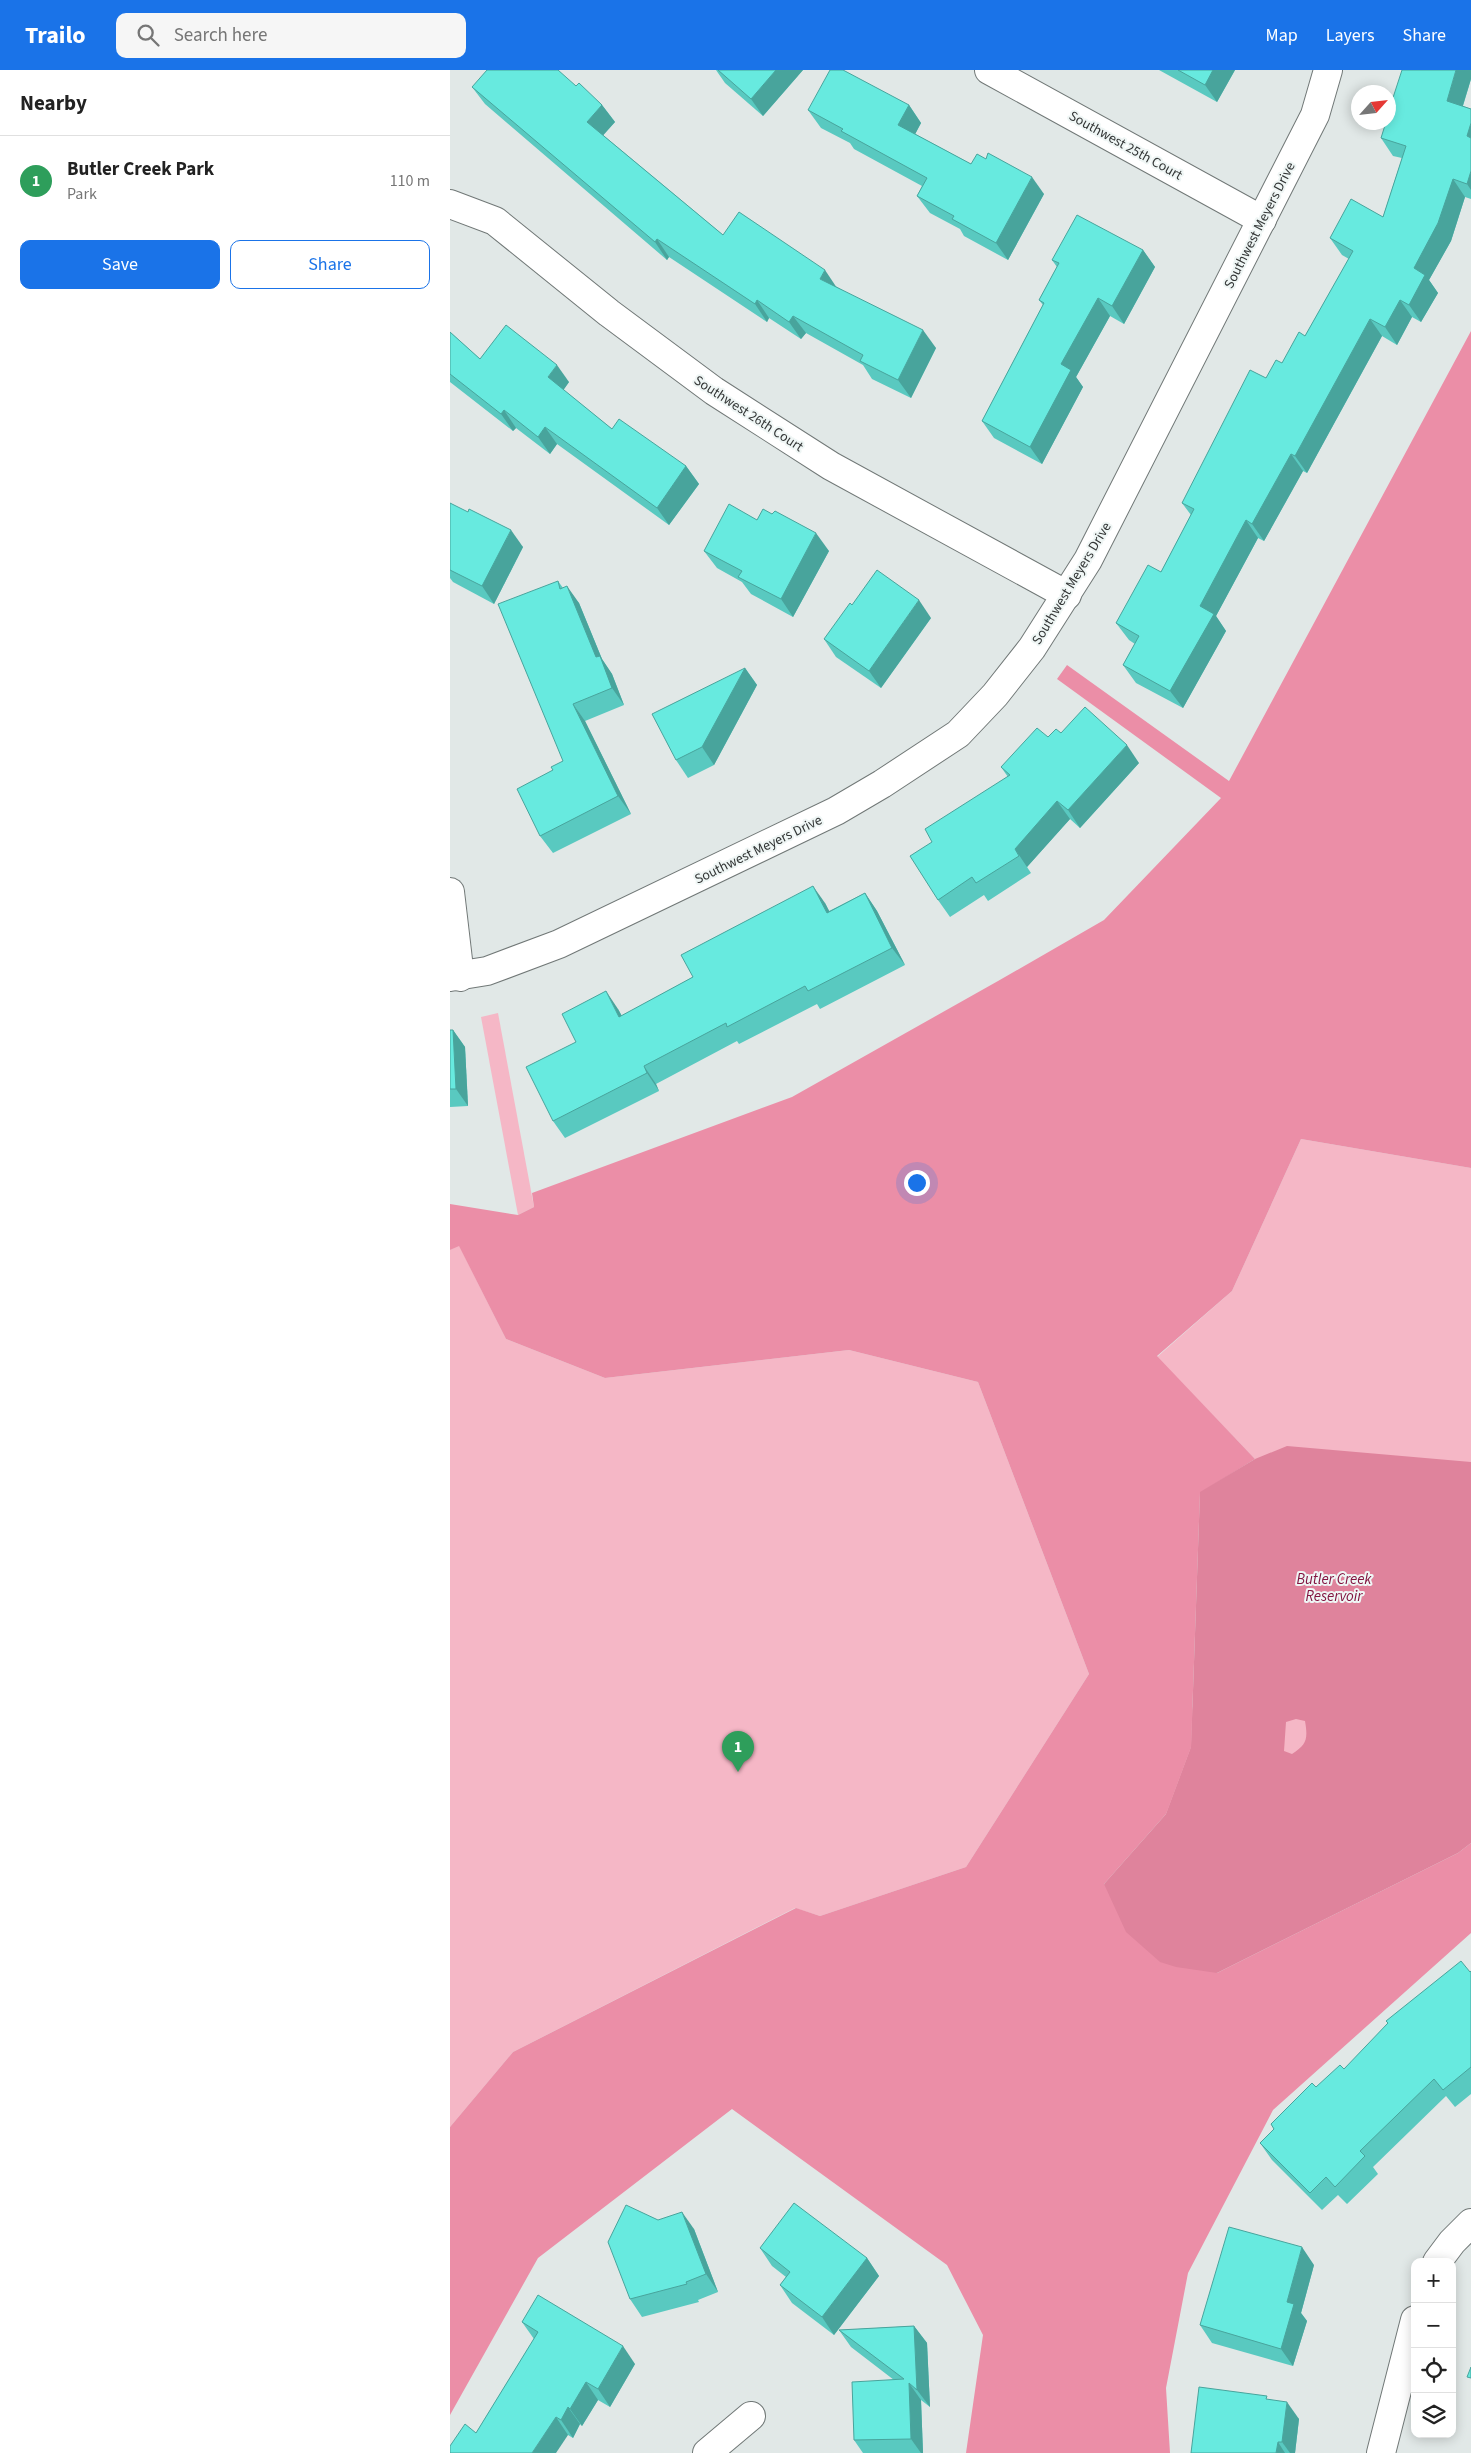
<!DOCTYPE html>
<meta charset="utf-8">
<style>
:root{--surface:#fff;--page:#f6f6f6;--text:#222;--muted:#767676;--line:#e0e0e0;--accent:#1a73e8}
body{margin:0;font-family:"Source Sans 3",sans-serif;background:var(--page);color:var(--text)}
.controls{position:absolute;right:15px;bottom:15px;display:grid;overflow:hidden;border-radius:10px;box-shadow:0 2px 12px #0003}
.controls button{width:45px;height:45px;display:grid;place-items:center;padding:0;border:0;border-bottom:1px solid var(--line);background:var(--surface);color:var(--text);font:25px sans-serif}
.compass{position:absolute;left:901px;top:15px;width:45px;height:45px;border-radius:50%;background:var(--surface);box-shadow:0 2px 12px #0003;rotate:63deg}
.you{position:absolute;left:466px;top:1112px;width:18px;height:18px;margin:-12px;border:4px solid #fff;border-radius:50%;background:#1a73e8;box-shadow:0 0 0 8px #1a73e833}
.badge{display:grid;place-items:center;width:32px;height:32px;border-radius:50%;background:var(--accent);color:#fff;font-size:16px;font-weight:700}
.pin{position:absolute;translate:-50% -41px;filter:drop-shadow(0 1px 2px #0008)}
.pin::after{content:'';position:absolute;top:26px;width:18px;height:15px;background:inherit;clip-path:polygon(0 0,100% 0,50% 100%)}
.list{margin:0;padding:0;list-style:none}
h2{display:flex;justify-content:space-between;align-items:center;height:65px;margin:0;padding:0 20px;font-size:21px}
h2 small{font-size:16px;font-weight:400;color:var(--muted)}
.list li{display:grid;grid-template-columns:32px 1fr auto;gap:15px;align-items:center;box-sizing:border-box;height:90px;padding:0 20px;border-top:1px solid var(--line)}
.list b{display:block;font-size:19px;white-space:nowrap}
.list p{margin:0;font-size:16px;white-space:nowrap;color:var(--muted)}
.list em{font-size:16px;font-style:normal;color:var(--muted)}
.actions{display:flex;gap:10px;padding:15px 20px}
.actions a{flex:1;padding:11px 0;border:1px solid var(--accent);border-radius:10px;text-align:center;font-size:18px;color:var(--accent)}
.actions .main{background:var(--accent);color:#fff}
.icon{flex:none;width:28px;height:28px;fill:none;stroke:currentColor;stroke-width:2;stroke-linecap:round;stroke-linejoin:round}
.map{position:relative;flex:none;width:1021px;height:2383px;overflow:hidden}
header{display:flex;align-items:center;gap:30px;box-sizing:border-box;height:70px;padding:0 25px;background:var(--accent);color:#fff}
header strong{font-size:24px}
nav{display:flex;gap:28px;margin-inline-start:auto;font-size:18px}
.search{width:350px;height:45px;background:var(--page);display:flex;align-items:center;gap:12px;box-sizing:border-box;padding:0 18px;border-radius:10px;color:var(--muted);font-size:19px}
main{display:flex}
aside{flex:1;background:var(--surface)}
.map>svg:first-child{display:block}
.green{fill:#f5b7c6}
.forest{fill:#eb8ea7}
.water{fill:#df839c;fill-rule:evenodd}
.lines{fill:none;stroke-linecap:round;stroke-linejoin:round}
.minor-casing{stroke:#717877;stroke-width:30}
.minor{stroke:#fff;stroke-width:28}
.wall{fill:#59c9c0}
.shaded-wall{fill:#48a49c}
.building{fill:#67eadf;stroke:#48a49c}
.labels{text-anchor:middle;stroke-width:4;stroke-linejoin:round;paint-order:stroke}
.street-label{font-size:14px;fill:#333636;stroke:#eff6f5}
.water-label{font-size:15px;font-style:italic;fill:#821440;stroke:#eff6f5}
</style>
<header>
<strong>Trailo</strong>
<div class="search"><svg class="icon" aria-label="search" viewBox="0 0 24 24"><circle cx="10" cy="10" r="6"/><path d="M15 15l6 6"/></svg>Search here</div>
<nav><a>Map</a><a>Layers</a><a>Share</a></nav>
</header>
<main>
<aside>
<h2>Nearby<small></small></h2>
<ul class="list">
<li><span class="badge" style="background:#2e9e5b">1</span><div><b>Butler Creek Park</b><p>Park</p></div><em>110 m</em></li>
</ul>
<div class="actions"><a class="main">Save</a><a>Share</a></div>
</aside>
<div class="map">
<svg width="1021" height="2383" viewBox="0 0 1021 2383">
<rect width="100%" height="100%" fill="#e1e8e7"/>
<g class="green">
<path d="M 48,943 L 84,1137 L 68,1145 L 31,947 Z"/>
<path d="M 851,1069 L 1021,1098 L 1021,1773 L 716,1744 L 805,1389 L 707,1287 L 782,1221 Z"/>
<path d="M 9,1175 L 56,1269 L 155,1308 L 399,1280 L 528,1312 L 639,1604 L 516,1797 L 370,1846 L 345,1838 L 63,1982 L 0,2057 L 0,1180 Z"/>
</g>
<path class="forest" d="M 1021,261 L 1021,1098 L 851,1069 L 782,1221 L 707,1286 L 805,1389 L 750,1423 L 741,1677 L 716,1744 L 654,1814 L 767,1903 L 1008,1783 L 1021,1773 L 1021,1863 L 823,2040 L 738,2203 L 716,2318 L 720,2383 L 516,2383 L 533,2265 L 497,2195 L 282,2039 L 88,2188 L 0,2345 L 0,2057 L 63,1982 L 346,1838 L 370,1846 L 516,1797 L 639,1604 L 528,1312 L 399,1280 L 155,1308 L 56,1269 L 9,1176 L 0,1180 L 0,1134 L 68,1145 L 84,1137 L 82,1123 L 342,1027 L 548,911 L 654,850 L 771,728 L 607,609 L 617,595 L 779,711 Z"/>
<path class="water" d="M 837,1376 L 1021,1392 L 1021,1773 L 1008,1783 L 767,1903 L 726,1897 L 710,1892 L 676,1862 L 654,1814 L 716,1744 L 741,1677 L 750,1422 L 805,1389 ZM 846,1649 L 855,1651 C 858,1669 857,1674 842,1684 L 834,1681 L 836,1652 Z"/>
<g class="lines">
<g class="minor-casing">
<g id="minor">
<path d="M 539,0 L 812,150"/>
<path d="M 0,134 L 45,151 L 159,243 L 264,321 L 381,396 L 617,525"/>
<path d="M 0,822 L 10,907"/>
<path d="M 0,907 L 37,901 L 109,874 L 386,741 L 432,714 L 508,664 L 545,625 L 582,578 L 638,490 L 865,45 L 878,0"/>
<path d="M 987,2192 L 1002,2172 L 1021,2153"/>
<path d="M 257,2383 L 301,2346"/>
<path d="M 931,2383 L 965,2250"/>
</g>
</g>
<use href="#minor" class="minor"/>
</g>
<g class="wall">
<path d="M 266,0 L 353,0 L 313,46 L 275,13 Z"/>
<path d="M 709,0 L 785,0 L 767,32 Z"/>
<path d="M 1021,0 L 1021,9 L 1013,36 L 1021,39 L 1021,129 L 1015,127 L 1001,171 L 979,210 L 988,223 L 971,252 L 962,247 L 947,275 L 932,266 L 857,403 L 853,401 L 814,471 L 808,468 L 766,546 L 776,561 L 733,638 L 686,613 L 673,595 L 685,574 L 679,570 L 666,553 L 711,502 L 741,445 L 732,433 L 816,308 L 832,293 L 855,266 L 899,189 L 892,185 L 880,168 L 933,147 L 952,88 L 943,86 L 931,68 Z"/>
<path d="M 126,16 L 152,35 L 165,52 L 153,65 L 273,165 L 387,217 L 486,278 L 461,328 L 422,309 L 413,295 L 356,263 L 351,269 L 319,248 L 317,252 L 219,187 L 217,190 L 35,34 L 22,17 Z"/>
<path d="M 459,35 L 471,53 L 465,64 L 521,94 L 594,124 L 558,190 L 514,166 L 510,159 L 480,143 L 467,126 L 472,116 L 404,79 L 400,73 L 371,58 L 358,40 Z"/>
<path d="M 693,180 L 705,197 L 674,254 L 660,246 L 626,307 L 633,317 L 592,394 L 544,368 L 532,351 L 593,235 L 589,230 L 607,197 L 602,190 Z"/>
<path d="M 0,262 L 30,289 L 119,312 L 113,320 L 162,359 L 236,396 L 249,414 L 219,455 L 107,374 L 100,384 L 66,358 L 63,361 L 0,312 Z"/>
<path d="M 0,433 L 73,477 L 44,534 L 3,512 L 0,508 Z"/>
<path d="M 322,444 L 379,481 L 343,547 L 301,524 L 292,512 L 267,498 L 254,481 L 307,450 Z"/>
<path d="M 108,511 L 113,518 L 129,533 L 152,589 L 162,604 L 174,635 L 135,651 L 181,744 L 103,783 L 90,766 L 103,700 L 113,691 Z"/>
<path d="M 481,548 L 431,618 L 386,587 L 374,569 Z"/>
<path d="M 295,598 L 307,615 L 264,695 L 238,708 L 226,690 Z"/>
<path d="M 611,663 L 689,693 L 630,758 L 620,749 L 577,797 L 581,803 L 538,831 L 534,825 L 500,847 L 488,830 L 482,772 L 558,707 L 551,697 L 598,667 Z"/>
<path d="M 415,823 L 427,841 L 455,895 L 370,939 L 367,934 L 289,974 L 287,971 L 206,1014 L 209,1021 L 115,1068 L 103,1051 L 126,972 L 168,939 L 172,946 L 243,907 L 375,833 L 379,841 Z"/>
<path d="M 0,960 L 3,960 L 15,977 L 18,1036 L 0,1037 Z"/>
<path d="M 1021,1901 L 1021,2024 L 1005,2037 L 996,2026 L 923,2097 L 928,2104 L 897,2134 L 888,2125 L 872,2140 L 822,2090 L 810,2073 L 824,2059 L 821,2054 L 866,2017 L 894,1999 Z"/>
<path d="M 208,2150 L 244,2159 L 268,2222 L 248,2230 L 249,2232 L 192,2247 L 180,2229 Z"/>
<path d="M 310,2178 L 417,2188 L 429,2206 L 384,2265 L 342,2233 L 330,2215 L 336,2207 L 322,2196 Z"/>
<path d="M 864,2195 L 851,2243 L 857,2251 L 843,2296 L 762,2273 L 750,2255 Z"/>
<path d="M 72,2252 L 185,2294 L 160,2337 L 148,2330 L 132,2356 L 130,2354 L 123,2368 L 118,2365 L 26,2363 L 84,2269 Z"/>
<path d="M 464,2256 L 477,2273 L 480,2337 L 471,2330 L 473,2383 L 413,2383 L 404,2370 L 444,2310 L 401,2277 L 389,2260 Z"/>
<path d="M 820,2329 L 849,2349 L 845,2383 L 741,2383 Z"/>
</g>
<g class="shaded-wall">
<path d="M 326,0 L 353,0 L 313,46 L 301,29 Z"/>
<path d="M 763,0 L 785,0 L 767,32 L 755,15 Z"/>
<path d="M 1006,0 L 1021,0 L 1021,9 L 1009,48 L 997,31 Z"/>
<path d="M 152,35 L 165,52 L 149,70 L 137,52 Z"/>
<path d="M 459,35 L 471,53 L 461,72 L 448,55 Z"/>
<path d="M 1021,53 L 1021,72 L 1017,66 Z"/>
<path d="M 1021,101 L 1021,120 L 1017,114 Z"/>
<path d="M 582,107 L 594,124 L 558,190 L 546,173 Z"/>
<path d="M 1003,109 L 1015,127 L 1001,171 L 979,210 L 988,223 L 971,252 L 959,235 L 964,198 Z"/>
<path d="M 207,169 L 219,187 L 217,190 L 205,172 Z"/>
<path d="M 693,180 L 705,197 L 674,254 L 662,236 Z"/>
<path d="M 375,200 L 387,218 L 370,209 Z"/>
<path d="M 648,228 L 660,246 L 626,307 L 633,317 L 592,394 L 580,377 L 611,294 Z"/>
<path d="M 307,230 L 319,248 L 317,252 L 305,234 Z"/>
<path d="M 950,230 L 962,247 L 947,275 L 935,257 Z"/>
<path d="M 343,246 L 356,263 L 351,269 L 339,252 Z"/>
<path d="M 920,249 L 932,266 L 857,403 L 845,386 Z"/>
<path d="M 473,260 L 486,278 L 461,328 L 448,310 Z"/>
<path d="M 107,295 L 119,312 L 110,325 L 98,307 Z"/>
<path d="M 54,340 L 66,358 L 63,361 L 51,344 Z"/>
<path d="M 95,357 L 107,374 L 100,384 L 88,367 Z"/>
<path d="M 841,384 L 853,401 L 814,471 L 802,454 Z"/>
<path d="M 236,396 L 249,414 L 219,455 L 207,438 Z"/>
<path d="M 796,450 L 808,468 L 766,546 L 776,561 L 733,638 L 720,621 L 750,536 Z"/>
<path d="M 61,460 L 73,477 L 44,534 L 32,516 Z"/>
<path d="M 366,463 L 379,481 L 343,547 L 331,529 Z"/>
<path d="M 117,516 L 129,533 L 152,589 L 162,604 L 174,635 L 162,618 L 146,587 Z"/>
<path d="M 469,530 L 481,548 L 431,618 L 419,601 Z"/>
<path d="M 295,598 L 307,615 L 264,695 L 252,677 Z"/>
<path d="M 123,634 L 135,651 L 181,744 L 168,726 Z"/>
<path d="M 677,675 L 689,693 L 630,758 L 618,740 Z"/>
<path d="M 607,731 L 620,749 L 577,797 L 581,803 L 565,779 Z"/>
<path d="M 363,816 L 375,833 L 389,860 L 377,843 Z"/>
<path d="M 415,823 L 427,841 L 455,895 L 442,878 Z"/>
<path d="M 156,921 L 168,939 L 181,964 L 169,947 Z"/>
<path d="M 3,960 L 15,977 L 18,1036 L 6,1019 Z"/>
<path d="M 194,996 L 206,1014 L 209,1021 L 197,1003 Z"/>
<path d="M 232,2142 L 244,2159 L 268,2222 L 256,2204 Z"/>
<path d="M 852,2177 L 864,2195 L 851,2243 L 857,2251 L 843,2296 L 831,2279 L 837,2232 Z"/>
<path d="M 417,2188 L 429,2206 L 384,2265 L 372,2247 Z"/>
<path d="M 464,2256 L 477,2273 L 480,2337 L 467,2320 Z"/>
<path d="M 173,2276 L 185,2294 L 160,2337 L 148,2319 Z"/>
<path d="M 136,2312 L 148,2330 L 132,2356 L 120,2339 Z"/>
<path d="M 459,2313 L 471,2330 L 473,2383 L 471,2383 L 461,2369 Z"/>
<path d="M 837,2332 L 849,2349 L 845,2383 L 840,2383 L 832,2372 Z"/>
<path d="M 118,2337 L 130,2354 L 123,2368 L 111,2350 Z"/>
<path d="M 106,2347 L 118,2365 L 106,2383 L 82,2383 Z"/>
<path d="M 828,2372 L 835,2383 L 826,2383 Z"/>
</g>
<g class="building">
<path d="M 37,0 L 108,0 L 126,16 L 129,13 L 152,35 L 137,52 L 273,165 L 289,142 L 375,200 L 370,209 L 473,260 L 448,310 L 410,291 L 413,285 L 343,246 L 339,252 L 307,230 L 305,234 L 207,169 L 205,172 L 22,17 Z"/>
<path d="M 268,0 L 326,0 L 301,29 Z"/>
<path d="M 380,0 L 393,0 L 459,35 L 448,55 L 521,94 L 527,84 L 536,89 L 538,83 L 582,107 L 546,173 L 502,149 L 504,146 L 467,126 L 477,108 L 391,61 L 393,59 L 358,40 Z"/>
<path d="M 728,0 L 763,0 L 755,15 Z"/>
<path d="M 952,0 L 1006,0 L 997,31 L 1021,39 L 1021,53 L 1017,66 L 1021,68 L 1021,101 L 1017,114 L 1003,109 L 988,153 L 964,198 L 975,205 L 959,235 L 950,230 L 935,257 L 920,249 L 845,386 L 841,384 L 802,454 L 796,450 L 750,536 L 764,544 L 720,621 L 673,595 L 689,566 L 666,553 L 698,495 L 711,502 L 744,439 L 732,433 L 800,300 L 816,308 L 826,290 L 832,293 L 849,262 L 855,266 L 903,181 L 880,168 L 901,129 L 933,147 L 956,76 L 931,68 L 936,52 L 938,52 L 938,43 Z"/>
<path d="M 627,145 L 693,180 L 662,236 L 648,228 L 611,294 L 621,300 L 580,377 L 532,351 L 594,233 L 589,230 L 609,193 L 602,190 Z"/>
<path d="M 56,255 L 107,295 L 98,307 L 162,359 L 169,349 L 236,396 L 207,438 L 95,357 L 88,367 L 54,340 L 51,344 L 0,304 L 0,262 L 30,289 Z"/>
<path d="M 0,433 L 18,442 L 19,439 L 61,460 L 32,516 L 0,500 Z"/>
<path d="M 279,434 L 307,450 L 313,439 L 322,444 L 325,441 L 366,463 L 331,529 L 288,507 L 292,501 L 254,481 Z"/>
<path d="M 427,500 L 469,530 L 419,601 L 374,569 L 400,533 L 402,535 Z"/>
<path d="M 108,511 L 110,519 L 117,516 L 146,587 L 150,586 L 162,618 L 123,634 L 168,726 L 90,766 L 67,719 L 103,700 L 101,697 L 113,691 L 48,534 Z"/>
<path d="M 295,598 L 252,677 L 226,690 L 202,644 Z"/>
<path d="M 635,637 L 677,675 L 618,740 L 607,731 L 565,779 L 569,786 L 526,813 L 522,807 L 488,830 L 460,786 L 482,772 L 475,759 L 560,705 L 551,697 L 587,658 L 598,667 L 606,659 L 611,663 Z"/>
<path d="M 363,816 L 377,843 L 415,823 L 442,878 L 358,921 L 355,916 L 277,957 L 276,953 L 194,996 L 197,1003 L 103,1051 L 76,997 L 126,972 L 112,944 L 156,921 L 169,947 L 243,907 L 231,885 Z"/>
<path d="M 0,960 L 3,960 L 6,1019 L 0,1019 Z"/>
<path d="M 1011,1891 L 1020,1902 L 1021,1901 L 1021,1997 L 993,2020 L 984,2009 L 910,2081 L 915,2086 L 885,2117 L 876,2107 L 860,2123 L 810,2073 L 824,2059 L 821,2054 L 862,2013 L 866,2017 L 890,1995 L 894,1999 L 938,1953 L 936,1951 Z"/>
<path d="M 344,2133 L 417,2188 L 372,2247 L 330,2215 L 340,2202 L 310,2178 Z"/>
<path d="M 176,2135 L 208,2150 L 232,2142 L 256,2204 L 236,2212 L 237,2214 L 180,2229 L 158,2172 Z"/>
<path d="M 779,2157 L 852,2177 L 837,2232 L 844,2234 L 831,2279 L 750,2255 Z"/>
<path d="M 88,2225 L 173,2276 L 148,2319 L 136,2312 L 120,2339 L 118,2337 L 111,2350 L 106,2347 L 82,2383 L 0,2383 L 0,2376 L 15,2354 L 26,2363 L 88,2262 L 72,2252 Z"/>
<path d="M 464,2256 L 467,2320 L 459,2313 L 461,2369 L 404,2370 L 402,2312 L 454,2309 L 389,2260 Z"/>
<path d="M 1021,2297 L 1021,2308 L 1017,2307 Z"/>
<path d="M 749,2317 L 817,2326 L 816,2329 L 837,2332 L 832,2372 L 828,2372 L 826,2383 L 741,2383 Z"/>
</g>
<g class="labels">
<g class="street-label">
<text transform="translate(676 75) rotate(29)" y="5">Southwest 25th Court</text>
<text transform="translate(809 155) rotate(-63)" y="5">Southwest Meyers Drive</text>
<text transform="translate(299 343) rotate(33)" y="5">Southwest 26th Court</text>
<text transform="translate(621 513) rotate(-59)" y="5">Southwest Meyers Drive</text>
<text transform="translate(308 779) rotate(-26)" y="5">Southwest Meyers Drive</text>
</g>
<g class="water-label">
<text x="884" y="1514">Butler Creek<tspan x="884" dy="17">Reservoir</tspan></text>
</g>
</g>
</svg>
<div class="controls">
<button>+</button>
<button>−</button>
<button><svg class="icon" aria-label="locate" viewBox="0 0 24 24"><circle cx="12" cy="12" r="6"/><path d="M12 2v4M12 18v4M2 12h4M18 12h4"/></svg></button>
<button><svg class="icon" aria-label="layers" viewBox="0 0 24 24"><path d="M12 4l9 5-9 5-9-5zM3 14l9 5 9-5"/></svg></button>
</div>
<svg class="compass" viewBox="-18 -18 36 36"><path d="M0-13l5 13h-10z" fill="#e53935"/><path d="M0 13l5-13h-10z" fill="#767676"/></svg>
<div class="you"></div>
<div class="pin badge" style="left:288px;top:1702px;background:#2e9e5b">1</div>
</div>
</main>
